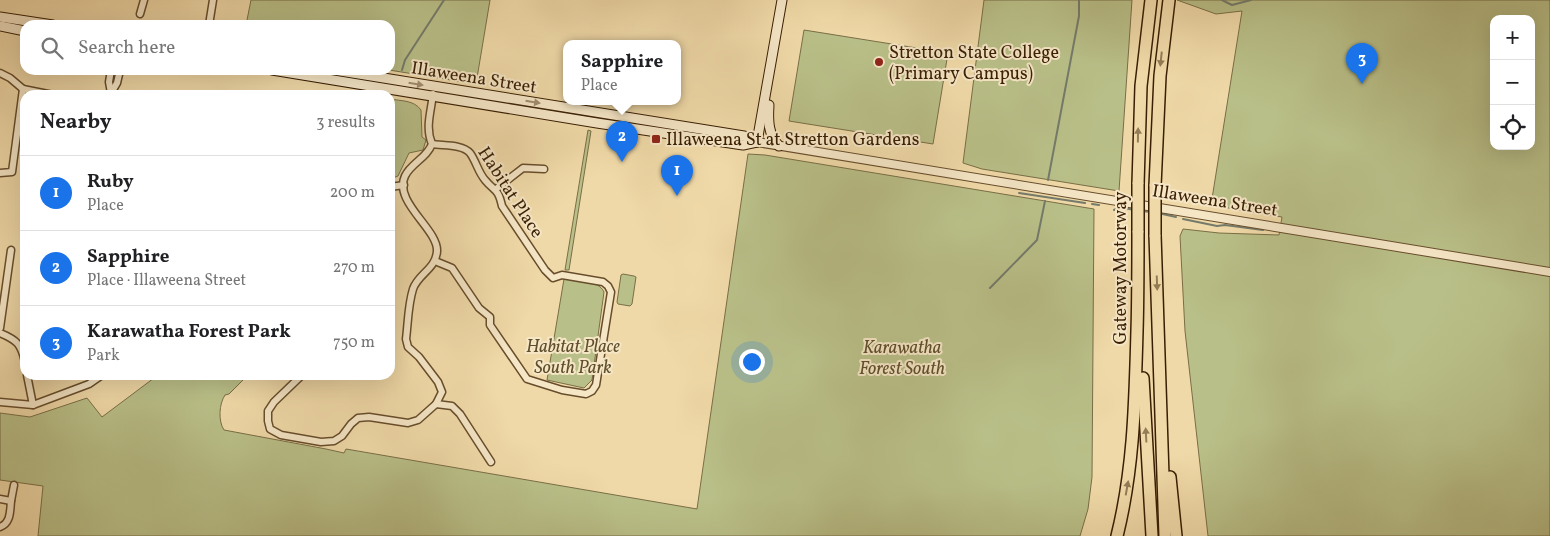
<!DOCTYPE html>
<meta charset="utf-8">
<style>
:root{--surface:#fff;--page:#f2f2f2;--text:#202124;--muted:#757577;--line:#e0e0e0;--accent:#1a73e8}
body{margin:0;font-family:Vollkorn,serif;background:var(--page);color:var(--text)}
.controls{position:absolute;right:15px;top:15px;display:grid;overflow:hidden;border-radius:10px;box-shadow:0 5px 20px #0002}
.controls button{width:45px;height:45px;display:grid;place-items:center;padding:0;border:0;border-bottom:1px solid var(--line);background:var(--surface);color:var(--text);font:25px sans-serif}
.you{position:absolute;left:751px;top:361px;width:18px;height:18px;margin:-12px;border:4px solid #fff;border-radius:50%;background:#1a73e8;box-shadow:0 0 0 8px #1a73e833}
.badge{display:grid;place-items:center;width:32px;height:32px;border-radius:50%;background:var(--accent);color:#fff;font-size:16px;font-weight:700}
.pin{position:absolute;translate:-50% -41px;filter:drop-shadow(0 1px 2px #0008)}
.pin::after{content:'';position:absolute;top:26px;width:18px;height:15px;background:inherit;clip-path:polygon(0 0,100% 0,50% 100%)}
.popup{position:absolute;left:563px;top:40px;width:118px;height:65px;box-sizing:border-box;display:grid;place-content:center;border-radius:10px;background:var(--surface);filter:drop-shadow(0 1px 4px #0005);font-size:16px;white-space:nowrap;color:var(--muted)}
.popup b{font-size:19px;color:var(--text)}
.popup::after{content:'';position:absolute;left:50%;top:100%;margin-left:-10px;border:10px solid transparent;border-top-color:var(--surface)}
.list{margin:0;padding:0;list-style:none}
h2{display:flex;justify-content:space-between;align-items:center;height:65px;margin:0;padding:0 20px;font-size:21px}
h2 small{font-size:16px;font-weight:400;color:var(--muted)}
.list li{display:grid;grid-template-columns:32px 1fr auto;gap:15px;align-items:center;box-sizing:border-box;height:75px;padding:0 20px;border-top:1px solid var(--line)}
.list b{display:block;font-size:19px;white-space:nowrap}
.list p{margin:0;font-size:16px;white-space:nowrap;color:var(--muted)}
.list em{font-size:16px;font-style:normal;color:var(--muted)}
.icon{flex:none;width:28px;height:28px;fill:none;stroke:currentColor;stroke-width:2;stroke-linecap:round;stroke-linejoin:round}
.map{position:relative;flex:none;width:1550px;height:536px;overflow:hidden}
.search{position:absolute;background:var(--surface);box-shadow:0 5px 20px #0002;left:20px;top:20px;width:375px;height:55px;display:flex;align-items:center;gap:12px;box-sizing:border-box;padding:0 18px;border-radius:15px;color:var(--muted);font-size:19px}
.panel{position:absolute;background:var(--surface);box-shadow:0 5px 20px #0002;left:20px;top:90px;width:375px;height:290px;border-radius:15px}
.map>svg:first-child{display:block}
.green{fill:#b9bf88;stroke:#796e46;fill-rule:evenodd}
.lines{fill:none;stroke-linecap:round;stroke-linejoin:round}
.stream{stroke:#747b6b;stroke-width:2}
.minor-casing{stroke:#674d2c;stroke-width:9}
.tertiary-casing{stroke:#674d2c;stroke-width:10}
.secondary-casing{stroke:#391e03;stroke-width:11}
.motorway-casing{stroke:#391e03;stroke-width:14}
.minor{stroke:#f5e6c6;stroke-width:6}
.tertiary{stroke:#f5e6c6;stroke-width:8}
.secondary{stroke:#f5e6c6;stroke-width:9}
.motorway{stroke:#f0d9a8;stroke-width:11}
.motorway-bridge-casing{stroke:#391e03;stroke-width:14;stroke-linecap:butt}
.motorway-bridge{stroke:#f0d9a8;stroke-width:11}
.oneway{fill:#947c56}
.oneway2{fill:#a08c6e}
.poi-dot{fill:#8f2418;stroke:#f5e6c6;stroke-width:2}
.labels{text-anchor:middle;stroke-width:4;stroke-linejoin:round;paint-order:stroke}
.poi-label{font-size:18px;fill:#391e03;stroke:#f5e6c6;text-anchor:start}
.street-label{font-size:18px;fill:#391e03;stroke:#f5e6c6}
.park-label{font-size:18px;font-style:italic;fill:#5f4e2b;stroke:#f5e6c6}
</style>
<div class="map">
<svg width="1550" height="536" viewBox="0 0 1550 536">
<rect width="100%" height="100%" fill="#f0d9a8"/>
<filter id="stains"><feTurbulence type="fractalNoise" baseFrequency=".004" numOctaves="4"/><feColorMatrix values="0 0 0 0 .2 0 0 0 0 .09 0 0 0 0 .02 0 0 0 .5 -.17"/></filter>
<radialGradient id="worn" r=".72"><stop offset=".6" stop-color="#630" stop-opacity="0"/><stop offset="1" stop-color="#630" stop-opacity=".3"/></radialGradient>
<g class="green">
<path d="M 251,0 L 490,0 L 476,84 L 389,70 L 390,25 L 246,25 Z"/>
<path d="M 984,0 L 1132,0 L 1119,191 L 982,169 L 963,163 Z"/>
<path d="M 1177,0 L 1550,0 L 1550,536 L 1208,536 L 1185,331 L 1180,236 L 1183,229 L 1219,233 L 1279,235 L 1282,217 L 1211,205 L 1242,11 L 1216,14 ZM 1494,19 L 1531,19 L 1531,146 L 1494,146 Z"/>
<path d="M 804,30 L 948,53 L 933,144 L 789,121 Z"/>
<path d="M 390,99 C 401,101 414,100 421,110 L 422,137 L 426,140 L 423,150 L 409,153 L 398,176 L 390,179 Z"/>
<path d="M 588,130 L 591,131 L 569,270 L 565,270 Z"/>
<path d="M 748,154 L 765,155 L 1094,209 L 1092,477 L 1088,509 L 1080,536 L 38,536 L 43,486 L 0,480 L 0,413 L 30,417 L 87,398 L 102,417 L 158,375 L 248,375 L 229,394 L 225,395 C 219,404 218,421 224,430 L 326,449 L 344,453 L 346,449 L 697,509 Z"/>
<path d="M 623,274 L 634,276 L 636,277 L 632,304 L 630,306 L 618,304 L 617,302 L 621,275 Z"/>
<path d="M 564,279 C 576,281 598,279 604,292 L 592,380 L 584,388 L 547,380 Z"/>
</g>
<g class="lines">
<g class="stream">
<path d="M 1222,0 L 1232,5 L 1251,0"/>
<path d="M 402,70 L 405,60 L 444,0"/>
<path d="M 390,118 L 392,101"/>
<path d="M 1048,180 L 1079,16 L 1079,0"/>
<path d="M 1019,193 L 1085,203"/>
<path d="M 1092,204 L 1099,205"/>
<path d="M 1114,210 L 1120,207 L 1134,210"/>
<path d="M 1141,211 L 1151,212"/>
<path d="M 1158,213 L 1176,217"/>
<path d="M 1183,219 L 1217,226 L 1225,225 L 1263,230"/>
<path d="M 990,288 L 1037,240 L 1045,201"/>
</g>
<g class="minor-casing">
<g id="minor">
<path d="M 140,14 L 144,0"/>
<path d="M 209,25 L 213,0"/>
<path d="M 0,73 L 10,78 L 23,89 L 53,95"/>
<path d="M 111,93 L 109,82 L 111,70"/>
<path d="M 110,95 L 117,83 L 120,70"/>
<path d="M 432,144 C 443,146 462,144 470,153 C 476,161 478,172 485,180 C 495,192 498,188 502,206 L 545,270 L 553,278 L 562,275 L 603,282 L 608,286 L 611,292 L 596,385 L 592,391 L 586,394 L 562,390 L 527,379 L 490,325 L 490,317 L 479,308 L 452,268 L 435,261"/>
<path d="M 0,173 L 12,172 L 23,89"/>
<path d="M 390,187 L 404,185"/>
<path d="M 496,189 L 523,168 L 544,169"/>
<path d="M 0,328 L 11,250"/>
<path d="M 0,333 C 17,340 21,344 25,362"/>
<path d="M 27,375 L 33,405"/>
<path d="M 302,375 L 274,402 L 268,411 L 268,421 L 270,429 L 281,435 L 321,442 L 334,441 L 342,436 L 351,424 L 358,418 L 369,417 L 408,423 L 418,420 L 436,404 L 442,392 L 438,382 L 419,357 L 408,347 L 406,339 C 408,323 408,305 413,289 C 418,274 436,269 437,251 C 438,229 393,202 405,176 C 411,163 427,158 432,144 C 425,127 431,112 433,94"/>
<path d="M 0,402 L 33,405 L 89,384 L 102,375"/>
<path d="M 436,404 L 452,406 L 460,414 L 491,462"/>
<path d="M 0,499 L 11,501 L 14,485"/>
<path d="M 0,527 C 11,523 10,511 11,501"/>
</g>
</g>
<g class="tertiary-casing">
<path id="tertiary" d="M 757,142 L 1550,272"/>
</g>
<g class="secondary-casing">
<g id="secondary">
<path d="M 0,17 L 53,25"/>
<path d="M 0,26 L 25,31"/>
<path d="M 272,70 L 597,123 L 743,145 L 757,142"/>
<path d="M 334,70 L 744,136 L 757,141"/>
<path d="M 769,105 C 768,120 768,135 779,146"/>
<path d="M 757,142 L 782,0"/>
</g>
</g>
<g class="motorway-casing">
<g id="motorway">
<path d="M 1138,184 L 1141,86 L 1151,0"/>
<path d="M 1155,186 L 1160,76 L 1169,0"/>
<path d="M 1155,235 L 1165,536"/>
<path d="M 1143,378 L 1152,536"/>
<path d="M 1170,477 L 1176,536"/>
<path d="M 1117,536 C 1134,468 1135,400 1137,331 C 1138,298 1138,265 1138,231"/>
</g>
</g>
<use href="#minor" class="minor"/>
<use href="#tertiary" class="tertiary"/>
<use href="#secondary" class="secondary"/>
<use href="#motorway" class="motorway"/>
<g class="motorway-bridge-casing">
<g id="motorway-bridge">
<path d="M 1138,184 L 1138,231"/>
<path d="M 1155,186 L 1155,235"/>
</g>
</g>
<use href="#motorway-bridge" class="motorway-bridge"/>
</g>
<defs><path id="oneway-solid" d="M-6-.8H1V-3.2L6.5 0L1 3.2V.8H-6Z" transform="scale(1.25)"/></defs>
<g class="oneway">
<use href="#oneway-solid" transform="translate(1161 59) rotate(96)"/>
<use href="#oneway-solid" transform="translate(1138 135) rotate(-89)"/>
<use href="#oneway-solid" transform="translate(1157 283) rotate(88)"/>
<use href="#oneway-solid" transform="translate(1146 435) rotate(-93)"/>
<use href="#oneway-solid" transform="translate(1127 488) rotate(-80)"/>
</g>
<g class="oneway2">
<use href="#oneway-solid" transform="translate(416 84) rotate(9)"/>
<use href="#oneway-solid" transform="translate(533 102) rotate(9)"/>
</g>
<g class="poi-dot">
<circle cx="879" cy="62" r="5"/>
<rect x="651" y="134" width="10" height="10" rx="2.5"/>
</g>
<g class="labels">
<g class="poi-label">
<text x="889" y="58">Stretton State College<tspan x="889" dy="21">(Primary Campus)</tspan></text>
<text x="666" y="145">Illaweena St at Stretton Gardens</text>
</g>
<g class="street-label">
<text transform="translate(474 77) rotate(9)" y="6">Illaweena Street</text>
<text transform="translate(511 192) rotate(57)" y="6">Habitat Place</text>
<text transform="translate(1215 200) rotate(9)" y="6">Illaweena Street</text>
<text transform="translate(1120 268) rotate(-90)" y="6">Gateway Motorway</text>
</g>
<g class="park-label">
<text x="573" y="352">Habitat Place<tspan x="573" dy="21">South Park</tspan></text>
<text x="902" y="353">Karawatha<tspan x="902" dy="21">Forest South</tspan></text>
</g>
</g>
<rect width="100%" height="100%" filter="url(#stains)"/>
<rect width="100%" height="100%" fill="url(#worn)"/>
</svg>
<div class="controls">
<button>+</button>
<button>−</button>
<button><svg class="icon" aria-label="locate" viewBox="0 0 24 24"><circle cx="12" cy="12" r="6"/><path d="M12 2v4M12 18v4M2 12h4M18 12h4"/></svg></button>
</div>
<div class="you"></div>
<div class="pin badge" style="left:677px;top:196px">1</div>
<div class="pin badge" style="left:622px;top:162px">2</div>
<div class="popup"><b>Sapphire</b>Place</div>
<div class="pin badge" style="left:1362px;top:84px">3</div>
<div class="search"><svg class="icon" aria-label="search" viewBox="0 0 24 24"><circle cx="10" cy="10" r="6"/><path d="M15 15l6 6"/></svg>Search here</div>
<section class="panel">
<h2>Nearby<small>3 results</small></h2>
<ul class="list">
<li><span class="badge">1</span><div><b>Ruby</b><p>Place</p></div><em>200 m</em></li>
<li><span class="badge">2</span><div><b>Sapphire</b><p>Place · Illaweena Street</p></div><em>270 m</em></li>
<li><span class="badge">3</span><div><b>Karawatha Forest Park</b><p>Park</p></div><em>750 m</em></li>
</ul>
</section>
</div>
